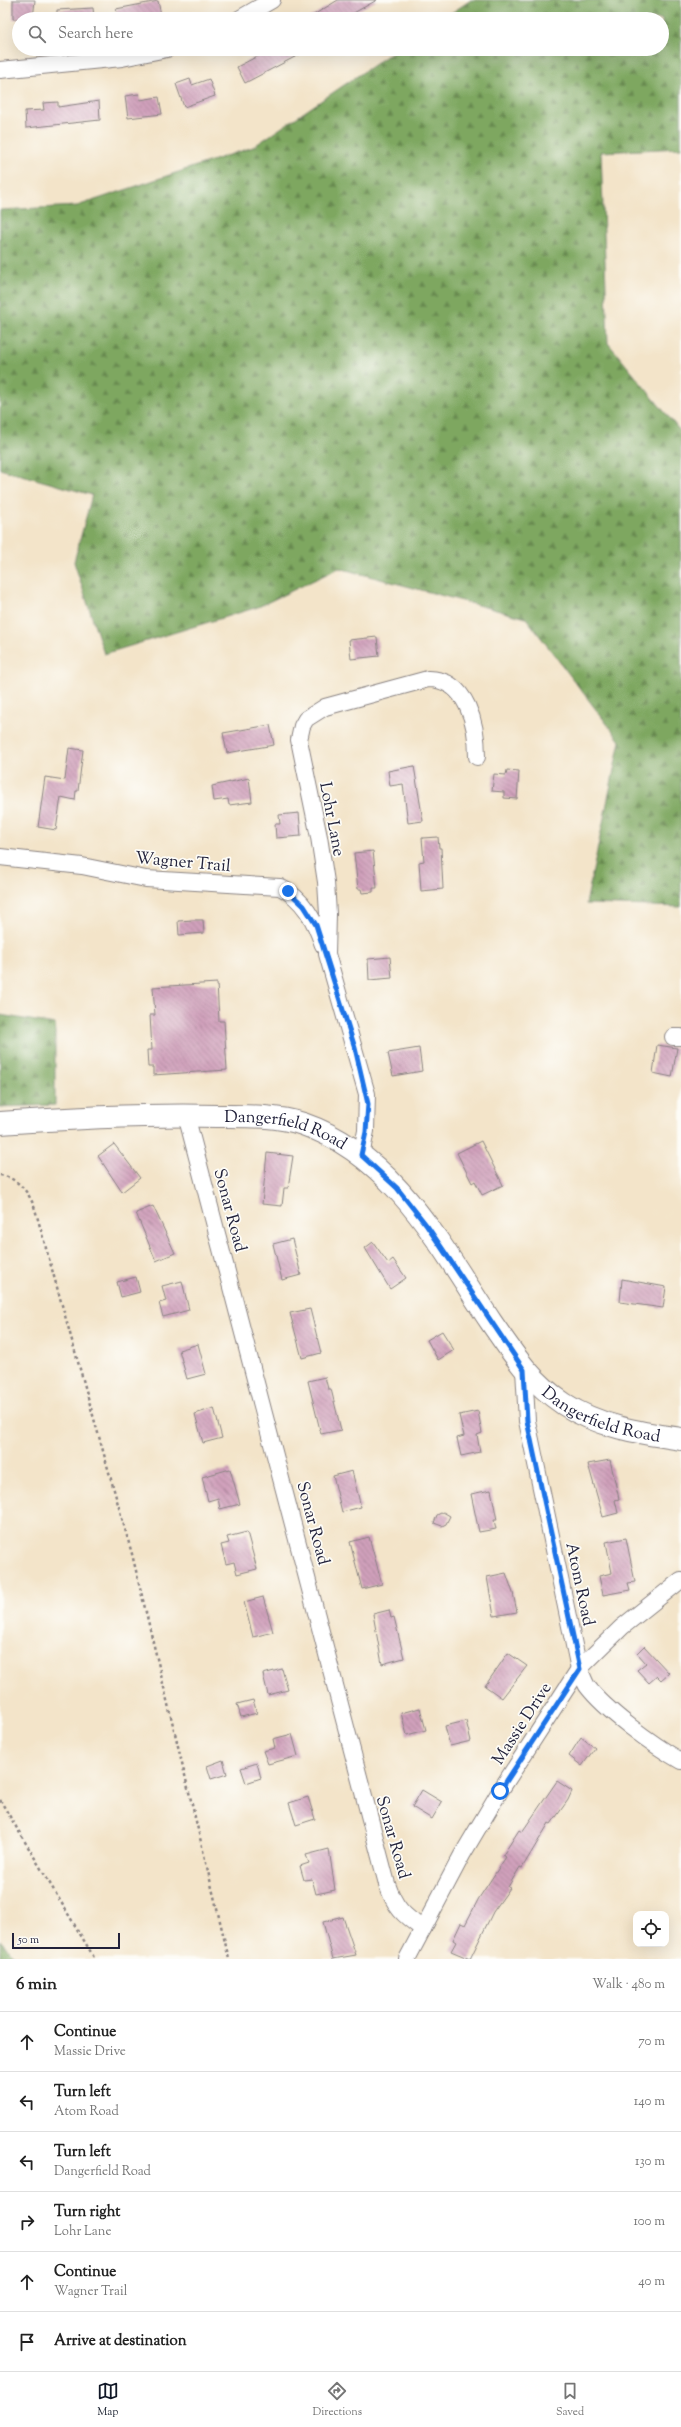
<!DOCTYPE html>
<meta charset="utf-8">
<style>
:root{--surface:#fff;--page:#f6f6f6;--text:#222;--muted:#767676;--line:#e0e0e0;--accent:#111827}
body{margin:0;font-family:"Sorts Mill Goudy",serif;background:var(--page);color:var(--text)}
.controls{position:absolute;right:12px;bottom:12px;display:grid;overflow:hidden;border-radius:8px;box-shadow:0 4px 16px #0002}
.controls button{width:36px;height:36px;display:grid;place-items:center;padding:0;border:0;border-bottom:1px solid var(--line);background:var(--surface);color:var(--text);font:20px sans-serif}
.scale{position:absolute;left:12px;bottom:10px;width:108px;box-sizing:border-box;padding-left:4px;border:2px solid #22223b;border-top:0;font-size:11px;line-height:14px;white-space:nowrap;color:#22223b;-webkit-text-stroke:3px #fdfcf7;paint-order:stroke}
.stop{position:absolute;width:12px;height:12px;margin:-9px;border:3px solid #1a73e8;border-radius:50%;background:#fff}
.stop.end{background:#1a73e8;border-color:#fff;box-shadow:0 1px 4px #0008}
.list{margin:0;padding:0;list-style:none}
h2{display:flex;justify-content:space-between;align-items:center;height:52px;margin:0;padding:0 16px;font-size:17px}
h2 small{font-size:13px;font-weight:400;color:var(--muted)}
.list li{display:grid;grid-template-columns:26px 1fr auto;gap:12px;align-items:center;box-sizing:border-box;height:60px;padding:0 16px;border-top:1px solid var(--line)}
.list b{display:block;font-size:15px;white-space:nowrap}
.list p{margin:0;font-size:13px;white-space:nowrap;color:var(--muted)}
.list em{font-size:13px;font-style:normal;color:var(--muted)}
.icon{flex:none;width:22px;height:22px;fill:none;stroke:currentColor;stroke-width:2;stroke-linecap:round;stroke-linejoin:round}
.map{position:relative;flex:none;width:681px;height:1959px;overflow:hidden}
.search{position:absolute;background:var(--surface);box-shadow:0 4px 16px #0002;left:12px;right:12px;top:12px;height:44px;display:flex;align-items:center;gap:10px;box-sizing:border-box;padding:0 14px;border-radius:22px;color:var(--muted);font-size:15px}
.sheet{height:412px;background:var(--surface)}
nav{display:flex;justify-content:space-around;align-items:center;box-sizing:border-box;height:56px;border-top:1px solid var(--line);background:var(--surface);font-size:11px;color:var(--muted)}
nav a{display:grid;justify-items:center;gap:2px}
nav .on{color:var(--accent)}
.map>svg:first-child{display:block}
.forest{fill:url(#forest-firs);stroke:#50644e}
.building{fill:url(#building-back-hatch)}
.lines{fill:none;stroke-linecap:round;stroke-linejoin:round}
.street-casing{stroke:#8a8382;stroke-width:18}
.secondary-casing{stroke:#8a8382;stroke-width:24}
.path{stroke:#8a8382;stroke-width:2.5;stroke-dasharray:3 3;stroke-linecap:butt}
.street{stroke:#fff;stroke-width:16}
.secondary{stroke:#fff;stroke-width:22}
.route{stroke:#1a73e8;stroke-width:5}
.labels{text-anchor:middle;stroke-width:3.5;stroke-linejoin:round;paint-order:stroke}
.street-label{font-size:17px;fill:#22223b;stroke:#fdfcf7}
</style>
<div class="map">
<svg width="681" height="1959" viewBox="0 0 681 1959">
<defs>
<pattern id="forest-firs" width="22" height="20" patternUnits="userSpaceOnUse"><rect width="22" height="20" fill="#7ea760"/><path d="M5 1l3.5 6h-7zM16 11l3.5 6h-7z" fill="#678850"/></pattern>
<pattern id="building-back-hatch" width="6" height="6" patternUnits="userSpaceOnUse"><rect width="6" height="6" fill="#d0a0bb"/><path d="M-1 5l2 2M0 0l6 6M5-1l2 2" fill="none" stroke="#a88299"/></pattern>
</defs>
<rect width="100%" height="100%" fill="#fdfcf7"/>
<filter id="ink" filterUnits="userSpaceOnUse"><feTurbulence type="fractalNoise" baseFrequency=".025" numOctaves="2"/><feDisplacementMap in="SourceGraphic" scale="8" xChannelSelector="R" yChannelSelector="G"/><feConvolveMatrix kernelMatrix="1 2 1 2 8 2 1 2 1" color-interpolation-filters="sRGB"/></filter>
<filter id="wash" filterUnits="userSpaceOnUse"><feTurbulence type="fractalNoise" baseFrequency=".012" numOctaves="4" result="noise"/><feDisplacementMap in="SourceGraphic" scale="16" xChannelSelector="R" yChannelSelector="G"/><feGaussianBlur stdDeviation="0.9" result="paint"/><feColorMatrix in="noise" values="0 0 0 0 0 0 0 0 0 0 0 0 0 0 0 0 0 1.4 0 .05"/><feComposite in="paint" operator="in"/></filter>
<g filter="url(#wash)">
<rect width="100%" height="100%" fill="#f3e4c9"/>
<g class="forest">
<path d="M 471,0 L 681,0 L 681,148 L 601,152 L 608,343 L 681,432 L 681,907 L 586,904 L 620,741 L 526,618 L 339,568 L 258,607 L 104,654 L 74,562 L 92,495 L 0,469 L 0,210 L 77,206 L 253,147 L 397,49 L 662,49 L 662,19 L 442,19 Z"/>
<path d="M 0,1015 L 55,1024 L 55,1105 L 0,1107 Z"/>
<path d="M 0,1940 L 17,1959 L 0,1959 Z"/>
</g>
<g id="blocks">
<g class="building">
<path d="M 13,0 L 35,0 L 33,19 L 13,19 Z"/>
<path d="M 338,0 L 377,0 L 350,15 L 353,19 L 307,19 Z"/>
<path d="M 158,1 L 161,15 L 144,19 L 118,19 L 116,9 Z"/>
<path d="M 93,8 L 94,19 L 57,19 L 57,10 Z"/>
<path d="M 271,49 L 310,49 L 245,83 L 237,67 Z"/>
<path d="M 190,79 L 192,85 L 209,79 L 215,96 L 184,107 L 176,84 Z"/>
<path d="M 139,94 L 140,100 L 159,97 L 162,114 L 128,118 L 125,96 Z"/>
<path d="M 99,101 L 100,120 L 26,128 L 25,111 L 44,110 L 43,103 L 58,102 L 58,107 Z"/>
<path d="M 377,637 L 379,656 L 351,659 L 349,640 Z"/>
<path d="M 270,725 L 274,745 L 227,753 L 223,733 Z"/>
<path d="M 69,748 L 83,750 L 78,791 L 76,791 L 75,800 L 61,797 L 56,830 L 38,827 L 45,777 L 65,780 Z"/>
<path d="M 414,766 L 423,821 L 408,823 L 403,784 L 390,786 L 388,771 Z"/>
<path d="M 507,770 L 519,771 L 517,799 L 504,798 L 504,792 L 492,791 L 494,774 L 506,775 Z"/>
<path d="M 249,778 L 252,802 L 229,805 L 228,799 L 214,801 L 212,786 Z"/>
<path d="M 299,813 L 301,836 L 276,838 L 275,824 L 280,824 L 279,815 Z"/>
<path d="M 438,837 L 439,848 L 441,848 L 443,889 L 421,891 L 419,862 L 424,861 L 422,838 Z"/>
<path d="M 373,851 L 377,888 L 373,888 L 373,892 L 362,893 L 361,889 L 358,889 L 354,853 Z"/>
<path d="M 194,920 L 203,920 L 204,933 L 179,935 L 178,921 Z"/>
<path d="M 390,957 L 392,978 L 369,980 L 368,959 Z"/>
<path d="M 217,983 L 219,1021 L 224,1021 L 227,1070 L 153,1075 L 153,1067 L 148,1067 L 147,1050 L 152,1050 L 150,1015 L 155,1015 L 153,987 Z"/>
<path d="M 657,1045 L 677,1048 L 672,1077 L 653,1073 Z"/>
<path d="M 419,1048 L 422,1071 L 393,1076 L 388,1053 Z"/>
<path d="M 481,1141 L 503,1185 L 482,1195 L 475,1181 L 472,1183 L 457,1153 Z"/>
<path d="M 114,1144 L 140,1178 L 122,1192 L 98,1156 Z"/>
<path d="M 267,1153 L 293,1156 L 288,1188 L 284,1188 L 282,1206 L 262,1204 Z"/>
<path d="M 153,1206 L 175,1253 L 156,1261 L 136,1213 Z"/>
<path d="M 292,1239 L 301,1275 L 282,1280 L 273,1244 Z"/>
<path d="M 373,1242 L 388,1263 L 393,1259 L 406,1278 L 390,1289 L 365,1248 Z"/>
<path d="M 136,1277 L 140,1292 L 121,1297 L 117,1282 Z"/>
<path d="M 622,1279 L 666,1287 L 663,1308 L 620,1302 Z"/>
<path d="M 182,1281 L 189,1310 L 163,1317 L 159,1303 L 166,1301 L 162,1286 Z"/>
<path d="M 310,1309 L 321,1353 L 302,1358 L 290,1313 Z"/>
<path d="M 442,1331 L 454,1350 L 438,1360 L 427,1340 Z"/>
<path d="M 198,1344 L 206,1374 L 187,1379 L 179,1350 Z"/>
<path d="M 325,1377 L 328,1389 L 331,1389 L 341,1430 L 321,1434 L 308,1381 Z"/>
<path d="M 214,1408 L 222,1438 L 203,1443 L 195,1414 Z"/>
<path d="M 478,1411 L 482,1433 L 477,1435 L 480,1452 L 461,1456 L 457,1438 L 464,1436 L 459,1415 Z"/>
<path d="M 610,1460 L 619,1499 L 615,1500 L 618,1513 L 603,1517 L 588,1464 Z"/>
<path d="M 230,1469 L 240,1504 L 220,1509 L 218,1498 L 208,1501 L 202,1477 Z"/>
<path d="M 352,1471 L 361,1507 L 342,1512 L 333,1476 Z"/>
<path d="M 491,1490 L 497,1520 L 494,1520 L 496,1529 L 479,1532 L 471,1494 Z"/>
<path d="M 443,1512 L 450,1516 L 446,1524 L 442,1526 L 434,1523 L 437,1515 Z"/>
<path d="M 247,1532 L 257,1569 L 237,1574 L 234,1562 L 226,1564 L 221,1545 L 229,1543 L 227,1537 Z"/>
<path d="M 369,1537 L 382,1584 L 362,1589 L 350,1542 Z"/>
<path d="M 626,1538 L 635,1582 L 628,1583 L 630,1590 L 603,1595 L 599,1576 L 612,1573 L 606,1542 Z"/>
<path d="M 506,1573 L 513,1593 L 517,1612 L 494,1616 L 487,1577 Z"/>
<path d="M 263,1597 L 273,1632 L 253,1637 L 244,1602 Z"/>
<path d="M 389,1610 L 391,1618 L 394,1617 L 404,1658 L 382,1664 L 373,1614 Z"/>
<path d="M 644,1646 L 669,1673 L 661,1680 L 657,1676 L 649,1683 L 637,1670 L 646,1663 L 637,1653 Z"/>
<path d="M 508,1653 L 527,1666 L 502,1698 L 485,1686 Z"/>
<path d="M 282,1669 L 288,1690 L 268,1695 L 263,1674 Z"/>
<path d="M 253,1700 L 257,1713 L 241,1717 L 237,1704 Z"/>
<path d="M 420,1708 L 426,1730 L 407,1735 L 401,1713 Z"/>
<path d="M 466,1721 L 471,1741 L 450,1746 L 445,1726 Z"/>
<path d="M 292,1734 L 298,1756 L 268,1764 L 263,1751 L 275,1748 L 273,1739 Z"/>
<path d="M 581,1737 L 595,1748 L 582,1766 L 569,1756 Z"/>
<path d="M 223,1760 L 227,1774 L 211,1779 L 207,1766 Z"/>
<path d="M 257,1763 L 261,1778 L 246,1783 L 241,1768 Z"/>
<path d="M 557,1781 L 572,1791 L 568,1800 L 551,1824 L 549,1823 L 522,1868 L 520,1867 L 508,1887 L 510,1888 L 493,1912 L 470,1959 L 451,1951 L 456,1942 L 453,1940 L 461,1923 L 465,1925 L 479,1898 L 506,1857 L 503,1855 L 519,1830 L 522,1832 Z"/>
<path d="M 422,1790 L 442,1802 L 432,1819 L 412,1807 Z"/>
<path d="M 308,1797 L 315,1819 L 296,1825 L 289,1803 Z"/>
<path d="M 329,1849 L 335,1890 L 316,1894 L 312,1879 L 304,1880 L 300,1866 L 309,1863 L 306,1855 Z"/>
<path d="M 343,1917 L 356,1955 L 333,1959 L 323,1922 Z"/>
</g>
</g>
</g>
<g filter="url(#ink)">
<use href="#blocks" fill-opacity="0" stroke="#8a8382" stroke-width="1"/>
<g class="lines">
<g class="street-casing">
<g id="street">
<path d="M 239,19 L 272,0"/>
<path d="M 0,70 L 122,58 L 167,49"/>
<path d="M 0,857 L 82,866 L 146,879 L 280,887 C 304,899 315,921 323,945"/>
<path d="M 673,1037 L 681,1037"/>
<path d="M 186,1115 L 387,1884 C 395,1908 403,1915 423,1929"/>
<path d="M 361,1155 L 366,1131 L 367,1094 L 327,954 L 328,914 L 326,882 L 319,837 L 299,740 L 302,726 L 306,719 L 325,707 L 428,679 C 468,679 477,726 477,757"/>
<path d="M 524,1370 L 527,1421 L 579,1669 C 582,1674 584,1681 587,1686 C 606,1711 653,1745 681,1761"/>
<path d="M 407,1959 L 462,1855 L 500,1791 L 579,1669 L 622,1627 L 681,1580"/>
</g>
</g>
<g class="secondary-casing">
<g id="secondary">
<path id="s1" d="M 0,1123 C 73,1118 144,1114 217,1116 C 245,1116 276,1115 303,1124 C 394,1155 441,1247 491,1322 C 513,1354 531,1382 564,1404 C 599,1427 641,1433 681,1439"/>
</g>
</g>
<g class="path">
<path d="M 0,1175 C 18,1178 29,1192 35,1209 L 132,1554 L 229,1959"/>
<path d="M 0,1800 L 95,1959"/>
</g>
<use href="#street" class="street"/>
<use href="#secondary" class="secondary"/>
</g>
</g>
<g class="lines" filter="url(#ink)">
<path class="route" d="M 288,891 L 304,906 L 316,925 L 355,1048 L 368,1104 L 366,1132 L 361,1155 L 397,1188 L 427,1226 L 524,1370 L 527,1421 L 580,1669 L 500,1791"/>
</g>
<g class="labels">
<g class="street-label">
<text transform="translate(333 819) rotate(79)" y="6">Lohr Lane</text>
<text transform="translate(183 861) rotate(5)" y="6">Wagner Trail</text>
<text dy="6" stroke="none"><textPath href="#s1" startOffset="288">Dangerfield Road</textPath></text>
<text transform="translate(231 1210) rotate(75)" y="6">Sonar Road</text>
<text dy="6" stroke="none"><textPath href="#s1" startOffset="732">Dangerfield Road</textPath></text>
<text transform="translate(314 1523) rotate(75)" y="6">Sonar Road</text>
<text transform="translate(581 1584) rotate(78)" y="6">Atom Road</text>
<text transform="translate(521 1723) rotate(-57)" y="6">Massie Drive</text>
<text transform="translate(394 1837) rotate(74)" y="6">Sonar Road</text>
</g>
</g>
</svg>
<div class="controls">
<button><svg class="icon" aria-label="locate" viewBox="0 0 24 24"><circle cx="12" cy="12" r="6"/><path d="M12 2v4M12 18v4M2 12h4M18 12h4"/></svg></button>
</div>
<div class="scale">50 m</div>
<div class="stop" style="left:500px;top:1791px"></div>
<div class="stop end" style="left:288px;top:891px"></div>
<div class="search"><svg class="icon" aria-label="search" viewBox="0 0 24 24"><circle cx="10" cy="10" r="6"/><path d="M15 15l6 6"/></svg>Search here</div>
</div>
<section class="sheet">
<h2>6 min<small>Walk · 480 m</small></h2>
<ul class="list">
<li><svg class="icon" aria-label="ahead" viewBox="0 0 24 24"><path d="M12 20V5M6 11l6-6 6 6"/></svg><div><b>Continue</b><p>Massie Drive</p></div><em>70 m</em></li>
<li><svg class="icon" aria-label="left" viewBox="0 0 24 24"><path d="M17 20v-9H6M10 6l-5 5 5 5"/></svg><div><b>Turn left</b><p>Atom Road</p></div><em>140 m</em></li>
<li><svg class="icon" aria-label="left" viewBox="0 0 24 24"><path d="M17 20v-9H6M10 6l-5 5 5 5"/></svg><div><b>Turn left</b><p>Dangerfield Road</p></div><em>130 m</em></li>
<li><svg class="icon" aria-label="right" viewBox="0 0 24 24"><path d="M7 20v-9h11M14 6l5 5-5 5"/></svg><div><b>Turn right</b><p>Lohr Lane</p></div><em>100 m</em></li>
<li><svg class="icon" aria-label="ahead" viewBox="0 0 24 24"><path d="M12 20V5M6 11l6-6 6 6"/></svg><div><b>Continue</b><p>Wagner Trail</p></div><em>40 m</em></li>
<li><svg class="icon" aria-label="arrive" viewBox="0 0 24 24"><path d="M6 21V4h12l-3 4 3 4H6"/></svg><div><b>Arrive at destination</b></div></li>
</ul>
</section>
<nav>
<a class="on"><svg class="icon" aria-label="map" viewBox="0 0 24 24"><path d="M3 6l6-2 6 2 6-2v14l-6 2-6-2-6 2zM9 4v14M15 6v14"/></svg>Map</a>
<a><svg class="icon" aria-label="directions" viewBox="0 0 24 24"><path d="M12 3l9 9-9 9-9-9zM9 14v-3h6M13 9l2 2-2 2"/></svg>Directions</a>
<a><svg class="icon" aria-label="saved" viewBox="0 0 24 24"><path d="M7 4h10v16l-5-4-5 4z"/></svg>Saved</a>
</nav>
